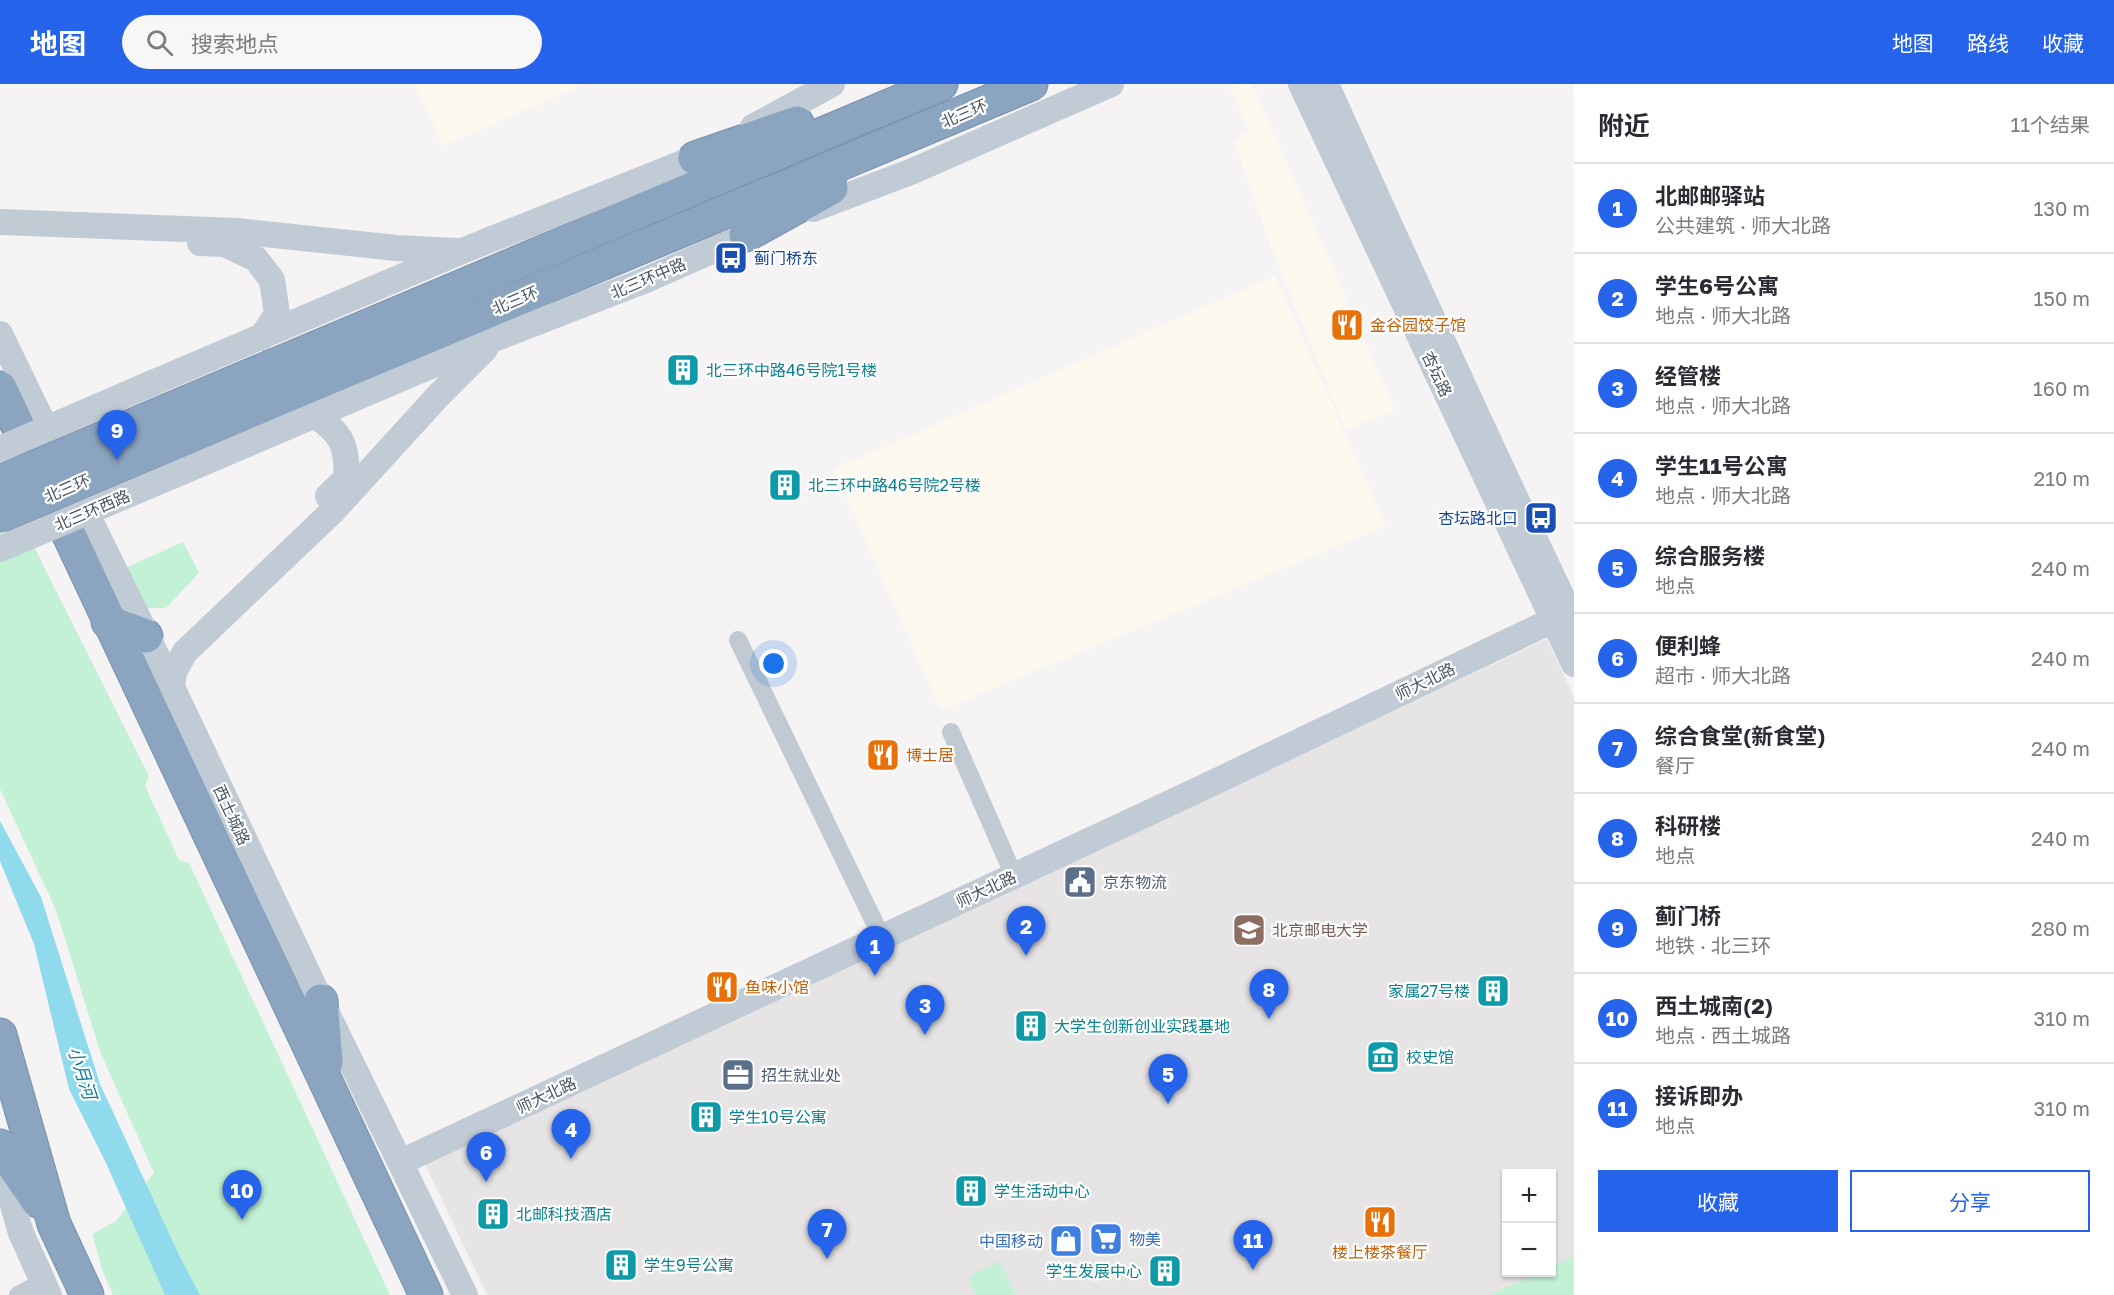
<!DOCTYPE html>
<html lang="zh">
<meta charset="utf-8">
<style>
:root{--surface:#fff;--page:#f7f7f7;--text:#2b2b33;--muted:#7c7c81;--line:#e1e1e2;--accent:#2563eb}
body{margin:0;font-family:"Golos Text","Noto Sans SC",sans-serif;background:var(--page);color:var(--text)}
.controls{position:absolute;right:18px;bottom:18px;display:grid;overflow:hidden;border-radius:0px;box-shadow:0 2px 4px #0004}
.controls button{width:54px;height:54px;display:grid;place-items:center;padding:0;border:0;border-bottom:2px solid var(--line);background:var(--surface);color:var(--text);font:30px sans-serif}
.you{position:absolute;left:774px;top:580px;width:21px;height:21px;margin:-15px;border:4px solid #fff;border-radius:50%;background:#1a73e8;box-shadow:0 0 0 9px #1a73e833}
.badge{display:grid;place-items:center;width:39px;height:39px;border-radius:50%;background:var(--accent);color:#fff;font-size:20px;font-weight:700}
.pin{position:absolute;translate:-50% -50px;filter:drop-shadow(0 2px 3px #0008)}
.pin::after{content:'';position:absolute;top:32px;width:21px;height:18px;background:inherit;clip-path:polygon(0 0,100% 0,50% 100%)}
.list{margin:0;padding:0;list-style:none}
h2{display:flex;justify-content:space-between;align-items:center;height:78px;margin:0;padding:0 24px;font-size:26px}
h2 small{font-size:20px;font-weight:400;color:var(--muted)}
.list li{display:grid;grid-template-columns:39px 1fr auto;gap:18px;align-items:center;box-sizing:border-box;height:90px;padding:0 24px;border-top:2px solid var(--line)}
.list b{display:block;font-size:22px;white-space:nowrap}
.list p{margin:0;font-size:20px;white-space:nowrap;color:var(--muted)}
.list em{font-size:20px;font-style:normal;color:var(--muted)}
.actions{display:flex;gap:12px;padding:18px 24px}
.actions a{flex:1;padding:14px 0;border:2px solid var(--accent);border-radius:0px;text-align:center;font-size:21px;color:var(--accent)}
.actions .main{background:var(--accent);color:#fff}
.icon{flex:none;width:33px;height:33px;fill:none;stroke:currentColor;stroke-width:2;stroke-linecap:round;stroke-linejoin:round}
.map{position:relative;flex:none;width:1574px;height:1211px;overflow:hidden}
header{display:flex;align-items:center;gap:36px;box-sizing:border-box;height:84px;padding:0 30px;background:var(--accent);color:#fff}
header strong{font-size:28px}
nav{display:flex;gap:33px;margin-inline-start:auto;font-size:21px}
.search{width:420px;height:54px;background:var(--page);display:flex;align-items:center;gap:15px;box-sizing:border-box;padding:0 21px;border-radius:33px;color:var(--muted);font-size:22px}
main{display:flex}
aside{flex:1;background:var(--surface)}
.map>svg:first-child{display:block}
.commercial{fill:#fdf9ef}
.education{fill:#e6e4e5;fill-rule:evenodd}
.green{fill:#c3f1d5}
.water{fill:#90daee}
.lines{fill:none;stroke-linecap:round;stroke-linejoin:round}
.highway-casing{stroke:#7690ad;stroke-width:35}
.street{stroke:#c1cad2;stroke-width:18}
.secondary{stroke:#c1cbd6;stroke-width:26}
.highway{stroke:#8ba5c1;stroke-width:33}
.highway-bridge-casing{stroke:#7690ad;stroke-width:35;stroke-linecap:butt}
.secondary-bridge{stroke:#c1cbd6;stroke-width:26}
.highway-bridge{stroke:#8ba5c1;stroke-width:33}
.labels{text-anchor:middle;stroke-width:4.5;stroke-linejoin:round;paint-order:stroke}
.street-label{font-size:16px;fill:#4a5661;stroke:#fff}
.transit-label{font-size:16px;fill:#164399;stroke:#fff;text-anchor:start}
.food-label{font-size:16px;fill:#c56008;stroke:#fff;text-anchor:start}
.culture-label{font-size:16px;fill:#0d838f;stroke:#fff;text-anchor:start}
.service-label{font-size:16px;fill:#4e5e75;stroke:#fff;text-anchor:start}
.education-label{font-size:16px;fill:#785e54;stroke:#fff;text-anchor:start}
.shop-label{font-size:16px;fill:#366cbe;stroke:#fff;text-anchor:start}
.water-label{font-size:18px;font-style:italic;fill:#0c7c9b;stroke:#fff}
</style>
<header>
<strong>地图</strong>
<div class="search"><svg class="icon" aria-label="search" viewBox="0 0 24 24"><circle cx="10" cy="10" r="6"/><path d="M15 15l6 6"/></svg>搜索地点</div>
<nav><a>地图</a><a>路线</a><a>收藏</a></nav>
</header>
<main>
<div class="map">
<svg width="1574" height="1211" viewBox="0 0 1574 1211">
<rect width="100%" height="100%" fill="#f5f3f3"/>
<g class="commercial">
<path d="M 415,0 L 585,0 L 443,62 Z"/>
<path d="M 1252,0 L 1395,326 L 1346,346 L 1273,168 L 1234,57 L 1250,47 L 1229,1 Z"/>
<path d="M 1275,192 L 1386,442 L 941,626 L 834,385 Z"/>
</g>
<path class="education" d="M 1547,555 L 1574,613 L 1574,1211 L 487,1211 L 425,1080 ZM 1506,1090 L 1552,1090 L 1552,1188 L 1506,1188 Z"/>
<g class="green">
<path d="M 0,390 L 42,479 L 149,692 L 145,702 L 179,776 L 189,779 L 390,1211 L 113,1211 L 103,1188 L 92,1150 L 116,1137 L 154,1089 L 101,970 L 56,826 L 0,705 Z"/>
<path d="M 183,458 L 199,489 L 166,524 L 146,524 L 127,483 Z"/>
<path d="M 1574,1172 L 1574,1211 L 1490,1211 L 1538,1189 L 1552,1188 L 1552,1182 Z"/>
<path d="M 1000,1177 L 1016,1211 L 976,1211 L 970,1198 L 973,1190 Z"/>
</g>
<path class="water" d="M 0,737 L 41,813 L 100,1000 L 179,1171 L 200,1211 L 165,1211 L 105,1077 L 69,1005 L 34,860 L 0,777 Z"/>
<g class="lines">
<g class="highway-casing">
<g id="highway">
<path d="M 695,74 L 797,39"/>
<path d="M 746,151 L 831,104"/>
<path d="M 0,304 C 141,607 285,908 426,1211"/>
<path d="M 159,330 L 941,0"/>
<path d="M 173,359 L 1031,0"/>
<path d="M 108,538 L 146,552"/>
<path d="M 321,917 L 326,978"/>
<path d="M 0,951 L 54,1140 L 87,1211"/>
<path d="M 0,1062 L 38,1117"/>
</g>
</g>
<g class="street">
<path d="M 738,556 L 882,854"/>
<path d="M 951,648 L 1014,792"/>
<path d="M 18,1211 L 43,1198"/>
</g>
<g class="secondary">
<path d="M 1301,0 L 1574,580"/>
<path d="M 1326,0 C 1407,180 1489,360 1574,538"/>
<path d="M 753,43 L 832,0"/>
<path d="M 813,125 L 913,87 L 1111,0"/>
<path d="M 0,138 L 237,147 L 396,164 L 456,167"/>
<path d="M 200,159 L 225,160 L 256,175 L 272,196 L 277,230 L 261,254"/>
<path d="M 0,250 L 56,366"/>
<path d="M 150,300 L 462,167 L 695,74 L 710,66"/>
<path d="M 314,331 C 342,349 348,362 346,395 L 328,412"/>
<path d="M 184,387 L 494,255 L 641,198 L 762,145"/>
<path d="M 77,410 L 172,603 L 321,917 L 465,1211"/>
<path d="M 172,603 L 174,588 L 185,568 L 334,426 L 438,312 L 485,265"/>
<path d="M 0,1076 L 21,1149 L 49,1211"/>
<path d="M 401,1078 L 1202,704 L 1574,526"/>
</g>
<use href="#highway" class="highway"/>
<g class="highway-bridge-casing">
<g id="highway-bridge">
<path d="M 0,398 L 159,330"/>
<path d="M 0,432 L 173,359"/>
</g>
</g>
<g class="secondary-bridge">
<path d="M 0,365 L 150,300"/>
<path d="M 0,465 L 184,387"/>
</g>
<use href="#highway-bridge" class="highway-bridge"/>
</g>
<defs>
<g id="bus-square" transform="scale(1.725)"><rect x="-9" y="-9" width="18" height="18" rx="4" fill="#1a4fb4" stroke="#fff"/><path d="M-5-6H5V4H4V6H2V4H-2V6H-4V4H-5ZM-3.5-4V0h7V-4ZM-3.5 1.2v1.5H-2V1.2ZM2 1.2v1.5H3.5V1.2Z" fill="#fff"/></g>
<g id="restaurant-square" transform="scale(1.725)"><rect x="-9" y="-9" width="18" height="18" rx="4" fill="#e8710a" stroke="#fff"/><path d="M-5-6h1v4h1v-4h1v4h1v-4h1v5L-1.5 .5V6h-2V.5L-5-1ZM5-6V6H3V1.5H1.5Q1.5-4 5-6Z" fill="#fff"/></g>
<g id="building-square" transform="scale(1.725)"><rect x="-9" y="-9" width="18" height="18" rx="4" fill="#0f9aa8" stroke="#fff"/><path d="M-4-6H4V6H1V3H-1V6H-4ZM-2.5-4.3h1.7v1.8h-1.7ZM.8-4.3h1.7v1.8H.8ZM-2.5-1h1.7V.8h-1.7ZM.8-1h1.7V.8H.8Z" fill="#fff"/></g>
<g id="civic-square" transform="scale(1.725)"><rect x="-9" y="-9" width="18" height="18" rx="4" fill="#5c6f8a" stroke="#fff"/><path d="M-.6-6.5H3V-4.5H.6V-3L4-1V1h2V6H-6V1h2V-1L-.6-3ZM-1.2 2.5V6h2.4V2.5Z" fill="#fff"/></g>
<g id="university-square" transform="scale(1.725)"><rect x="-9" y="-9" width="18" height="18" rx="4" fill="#8d6e63" stroke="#fff"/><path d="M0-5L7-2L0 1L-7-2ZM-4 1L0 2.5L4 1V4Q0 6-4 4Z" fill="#fff"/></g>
<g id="museum-square" transform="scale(1.725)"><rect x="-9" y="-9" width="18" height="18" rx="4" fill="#0f9aa8" stroke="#fff"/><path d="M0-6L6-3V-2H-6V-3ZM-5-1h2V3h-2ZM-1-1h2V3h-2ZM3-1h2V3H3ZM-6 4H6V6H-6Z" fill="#fff"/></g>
<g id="office-square" transform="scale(1.725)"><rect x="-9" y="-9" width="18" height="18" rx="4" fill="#5c6f8a" stroke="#fff"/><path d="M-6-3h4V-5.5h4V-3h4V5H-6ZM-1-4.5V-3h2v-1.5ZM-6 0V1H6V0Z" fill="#fff"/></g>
<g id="supermarket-square" transform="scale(1.725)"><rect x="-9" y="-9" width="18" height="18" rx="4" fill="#3f7fe0" stroke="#fff"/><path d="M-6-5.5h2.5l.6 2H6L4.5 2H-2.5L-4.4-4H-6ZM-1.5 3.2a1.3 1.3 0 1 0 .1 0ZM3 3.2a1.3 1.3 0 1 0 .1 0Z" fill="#fff"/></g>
<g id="shop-square" transform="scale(1.725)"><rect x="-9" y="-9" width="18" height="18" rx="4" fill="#3f7fe0" stroke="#fff"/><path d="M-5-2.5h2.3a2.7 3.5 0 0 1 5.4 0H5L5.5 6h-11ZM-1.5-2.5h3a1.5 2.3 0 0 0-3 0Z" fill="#fff"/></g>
</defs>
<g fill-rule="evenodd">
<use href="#bus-square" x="731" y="174"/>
<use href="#restaurant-square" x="1347" y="241"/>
<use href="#building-square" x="683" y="286"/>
<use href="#building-square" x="785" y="401"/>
<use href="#bus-square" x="1541" y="434"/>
<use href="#restaurant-square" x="883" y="671"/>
<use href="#civic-square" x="1080" y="798"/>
<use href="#university-square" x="1249" y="846"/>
<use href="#restaurant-square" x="722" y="903"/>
<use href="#building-square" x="1493" y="907"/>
<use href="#building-square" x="1031" y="942"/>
<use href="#museum-square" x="1383" y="973"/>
<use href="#office-square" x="738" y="991"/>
<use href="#building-square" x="706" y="1033"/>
<use href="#building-square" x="971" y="1107"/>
<use href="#building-square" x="493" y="1130"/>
<use href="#restaurant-square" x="1380" y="1138"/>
<use href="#supermarket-square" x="1106" y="1155"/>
<use href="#shop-square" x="1066" y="1157"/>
<use href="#building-square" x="621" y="1181"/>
<use href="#building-square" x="1165" y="1187"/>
</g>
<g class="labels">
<g class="street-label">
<text transform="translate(964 29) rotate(-23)" y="6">北三环</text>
<text transform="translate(648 194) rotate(-23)" y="6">北三环中路</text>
<text transform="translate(515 216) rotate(-23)" y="6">北三环</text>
<text transform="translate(1437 290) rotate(65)" y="6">杏坛路</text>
<text transform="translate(67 404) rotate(-23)" y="6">北三环</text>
<text transform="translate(92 426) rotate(-23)" y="6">北三环西路</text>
<text transform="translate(1425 597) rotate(-26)" y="6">师大北路</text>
<text transform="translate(232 731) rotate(65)" y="6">西土城路</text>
<text transform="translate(986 805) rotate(-25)" y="6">师大北路</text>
<text transform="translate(546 1011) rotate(-25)" y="6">师大北路</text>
</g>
<g class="transit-label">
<text x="754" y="180">蓟门桥东</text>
<text x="1518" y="440" text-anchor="end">杏坛路北口</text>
</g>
<g class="food-label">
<text x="1370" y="247">金谷园饺子馆</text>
<text x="906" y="677">博士居</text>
<text x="745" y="909">鱼味小馆</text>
<text x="1380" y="1174" text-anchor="middle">楼上楼茶餐厅</text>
</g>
<g class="culture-label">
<text x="706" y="292">北三环中路46号院1号楼</text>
<text x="808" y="407">北三环中路46号院2号楼</text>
<text x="1470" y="913" text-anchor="end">家属27号楼</text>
<text x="1054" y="948">大学生创新创业实践基地</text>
<text x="1406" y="979">校史馆</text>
<text x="729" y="1039">学生10号公寓</text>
<text x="994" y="1113">学生活动中心</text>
<text x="516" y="1136">北邮科技酒店</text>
<text x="644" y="1187">学生9号公寓</text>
<text x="1142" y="1193" text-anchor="end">学生发展中心</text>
</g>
<g class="service-label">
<text x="1103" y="804">京东物流</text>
<text x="761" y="997">招生就业处</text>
</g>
<g class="education-label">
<text x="1272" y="852">北京邮电大学</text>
</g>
<g class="shop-label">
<text x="1129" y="1161">物美</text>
<text x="1043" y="1163" text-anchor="end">中国移动</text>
</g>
<g class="water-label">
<text transform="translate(82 989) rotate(72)" y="6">小月河</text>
</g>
</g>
</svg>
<div class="controls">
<button>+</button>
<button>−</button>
</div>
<div class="you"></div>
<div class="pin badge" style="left:875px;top:892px">1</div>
<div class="pin badge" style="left:1026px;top:872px">2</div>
<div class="pin badge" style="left:925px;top:951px">3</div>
<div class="pin badge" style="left:571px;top:1075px">4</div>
<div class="pin badge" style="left:1168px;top:1020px">5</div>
<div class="pin badge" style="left:486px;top:1098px">6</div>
<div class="pin badge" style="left:827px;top:1175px">7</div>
<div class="pin badge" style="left:1269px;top:935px">8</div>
<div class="pin badge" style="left:117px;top:376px">9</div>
<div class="pin badge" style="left:242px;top:1136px">10</div>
<div class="pin badge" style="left:1253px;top:1186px">11</div>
</div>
<aside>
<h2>附近<small>11个结果</small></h2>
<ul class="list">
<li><span class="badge">1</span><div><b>北邮邮驿站</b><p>公共建筑 · 师大北路</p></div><em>130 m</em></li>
<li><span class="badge">2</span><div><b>学生6号公寓</b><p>地点 · 师大北路</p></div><em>150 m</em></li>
<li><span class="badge">3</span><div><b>经管楼</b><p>地点 · 师大北路</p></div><em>160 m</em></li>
<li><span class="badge">4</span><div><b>学生11号公寓</b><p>地点 · 师大北路</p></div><em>210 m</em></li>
<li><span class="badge">5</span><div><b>综合服务楼</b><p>地点</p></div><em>240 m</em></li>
<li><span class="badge">6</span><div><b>便利蜂</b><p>超市 · 师大北路</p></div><em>240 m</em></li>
<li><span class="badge">7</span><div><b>综合食堂(新食堂)</b><p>餐厅</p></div><em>240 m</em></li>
<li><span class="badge">8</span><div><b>科研楼</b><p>地点</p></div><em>240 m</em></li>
<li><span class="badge">9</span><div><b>蓟门桥</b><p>地铁 · 北三环</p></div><em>280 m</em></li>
<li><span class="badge">10</span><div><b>西土城南(2)</b><p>地点 · 西土城路</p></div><em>310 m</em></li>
<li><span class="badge">11</span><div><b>接诉即办</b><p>地点</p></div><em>310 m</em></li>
</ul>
<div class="actions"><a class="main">收藏</a><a>分享</a></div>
</aside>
</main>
